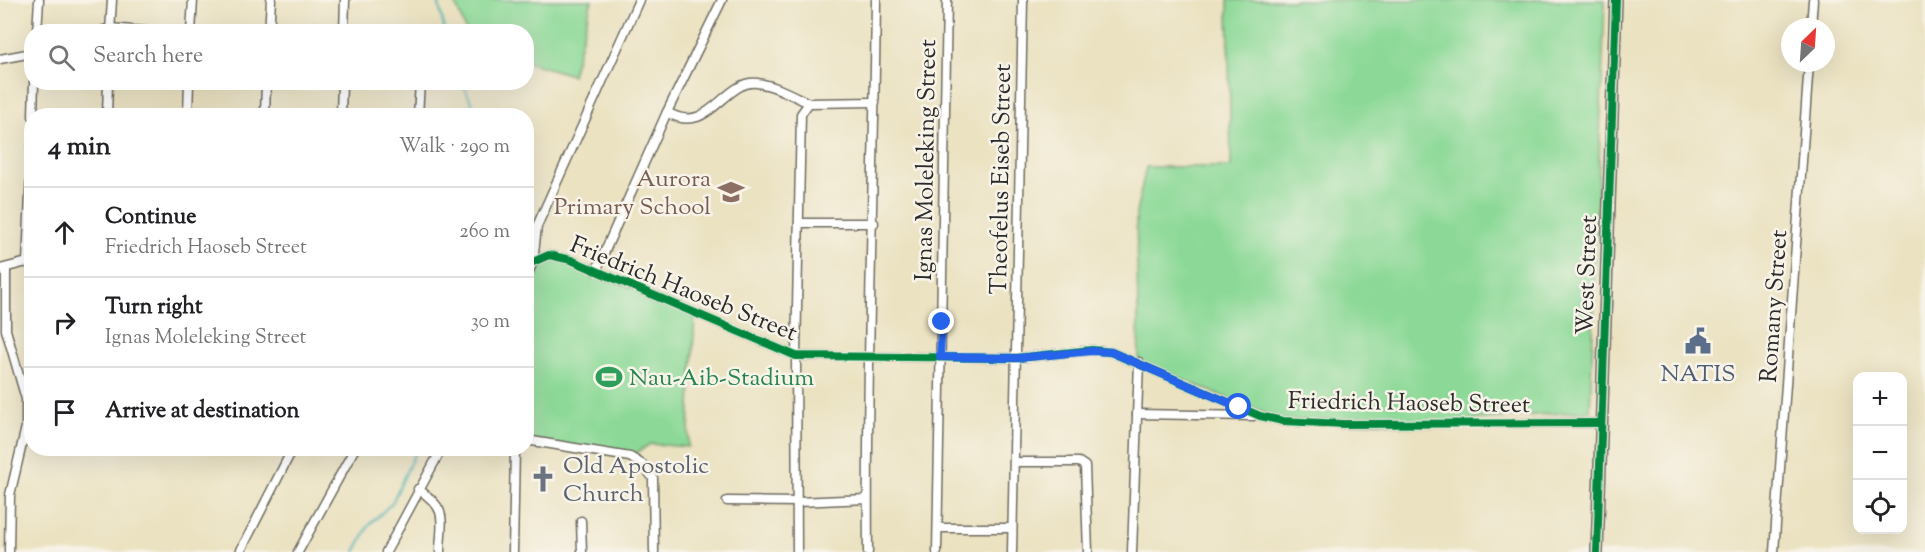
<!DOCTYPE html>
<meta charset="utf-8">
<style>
:root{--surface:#fff;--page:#f2f2f2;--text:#202124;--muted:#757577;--line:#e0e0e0}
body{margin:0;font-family:"Sorts Mill Goudy",serif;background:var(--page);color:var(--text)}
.controls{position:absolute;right:18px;bottom:18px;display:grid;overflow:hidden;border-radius:12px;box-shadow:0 6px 24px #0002}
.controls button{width:54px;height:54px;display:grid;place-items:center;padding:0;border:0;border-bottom:2px solid var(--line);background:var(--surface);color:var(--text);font:30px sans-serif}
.compass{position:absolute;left:1781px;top:18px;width:54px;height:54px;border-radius:50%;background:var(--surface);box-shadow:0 6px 24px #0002;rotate:25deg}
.stop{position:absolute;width:18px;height:18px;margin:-14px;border:4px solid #2563eb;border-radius:50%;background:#fff}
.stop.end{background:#2563eb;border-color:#fff;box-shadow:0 2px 6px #0008}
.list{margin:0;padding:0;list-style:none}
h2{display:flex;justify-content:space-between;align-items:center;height:78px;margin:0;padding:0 24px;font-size:26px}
h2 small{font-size:20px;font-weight:400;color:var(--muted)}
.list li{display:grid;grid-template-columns:39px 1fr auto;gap:18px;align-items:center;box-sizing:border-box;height:90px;padding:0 24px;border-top:2px solid var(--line)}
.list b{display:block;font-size:22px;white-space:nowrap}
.list p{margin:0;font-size:20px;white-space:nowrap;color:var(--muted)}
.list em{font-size:20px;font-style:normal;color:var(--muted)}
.icon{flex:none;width:33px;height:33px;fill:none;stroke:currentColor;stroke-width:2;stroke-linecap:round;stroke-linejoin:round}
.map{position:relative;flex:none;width:1925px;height:552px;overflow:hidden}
.search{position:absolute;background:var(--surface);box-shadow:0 6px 24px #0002;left:24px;top:24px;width:510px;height:66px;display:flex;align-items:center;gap:15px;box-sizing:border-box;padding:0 21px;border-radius:24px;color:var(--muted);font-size:22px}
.panel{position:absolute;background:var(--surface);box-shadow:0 6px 24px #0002;left:24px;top:108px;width:510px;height:348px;border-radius:24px}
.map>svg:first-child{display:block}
.green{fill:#8cd997;stroke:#5c8261;stroke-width:1.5}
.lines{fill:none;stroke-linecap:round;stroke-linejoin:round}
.stream{stroke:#3fafb7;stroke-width:2}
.minor-casing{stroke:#6e6b60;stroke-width:11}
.tertiary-casing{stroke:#6e6b60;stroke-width:14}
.minor{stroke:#fff;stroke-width:8}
.tertiary{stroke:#fff;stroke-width:10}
.cycleway-casing{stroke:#f7f3e8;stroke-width:11}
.cycleway{stroke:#00873e;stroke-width:8}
.route{stroke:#2563eb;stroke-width:8}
.labels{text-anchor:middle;stroke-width:5;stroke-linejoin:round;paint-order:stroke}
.street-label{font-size:24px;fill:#2b2b2b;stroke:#f7f3e8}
.education-label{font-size:24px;fill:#785e54;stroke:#f7f3e8;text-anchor:end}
.service-label{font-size:24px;fill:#4e5e75;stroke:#f7f3e8}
.leisure-label{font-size:24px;fill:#27864d;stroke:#f7f3e8;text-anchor:start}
.worship-label{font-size:24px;fill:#5b616d;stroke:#f7f3e8;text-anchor:start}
</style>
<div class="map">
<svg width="1925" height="552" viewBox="0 0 1925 552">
<rect width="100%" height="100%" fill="#f7f3e8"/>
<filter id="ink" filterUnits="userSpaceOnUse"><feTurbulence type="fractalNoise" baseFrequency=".0167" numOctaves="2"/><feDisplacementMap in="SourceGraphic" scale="12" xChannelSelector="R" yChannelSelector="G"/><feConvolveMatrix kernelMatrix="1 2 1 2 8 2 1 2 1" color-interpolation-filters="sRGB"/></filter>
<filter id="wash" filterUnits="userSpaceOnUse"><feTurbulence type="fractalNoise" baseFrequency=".008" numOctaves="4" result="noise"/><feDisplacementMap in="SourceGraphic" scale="24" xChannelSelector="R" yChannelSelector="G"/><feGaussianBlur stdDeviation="1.35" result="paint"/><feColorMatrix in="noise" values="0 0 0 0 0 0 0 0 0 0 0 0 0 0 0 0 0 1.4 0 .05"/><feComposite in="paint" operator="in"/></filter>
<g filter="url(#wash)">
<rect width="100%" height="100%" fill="#ebe2c1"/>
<g class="green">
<path d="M 454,0 L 592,0 L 572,75 L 527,62 L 526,32 L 466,31 Z"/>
<path d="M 1228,0 L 1605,0 L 1590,411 L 1428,423 L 1283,421 L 1139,362 L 1136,213 L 1146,167 L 1231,167 Z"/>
<path d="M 549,255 L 695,313 L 688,447 L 650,444 L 630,457 L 527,440 L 526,278 L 533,262 Z"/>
</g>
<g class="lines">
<g class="stream">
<path d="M 438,0 L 445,32"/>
<path d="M 462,82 L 478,116"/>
<path d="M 355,552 L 369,525 L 392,503 L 417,448"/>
</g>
</g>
</g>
<g filter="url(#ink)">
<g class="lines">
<g class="minor-casing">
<g id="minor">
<path d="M 1811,27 L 1813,0"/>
<path d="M 110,31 L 112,0"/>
<path d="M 37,32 L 39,0"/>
<path d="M 99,32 L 110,28 L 155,32"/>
<path d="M 191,32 L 193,0"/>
<path d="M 269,32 L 271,0"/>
<path d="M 344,32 L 345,0"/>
<path d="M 0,59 L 32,53"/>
<path d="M 667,112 C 709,138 724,79 757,83 C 775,85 793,96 809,103"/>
<path d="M 33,116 L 34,82"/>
<path d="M 107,116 L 108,82"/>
<path d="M 188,116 L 189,82"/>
<path d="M 265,116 L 266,82"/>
<path d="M 341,116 L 342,82"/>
<path d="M 418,116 L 420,82"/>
<path d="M 799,223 L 874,223"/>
<path d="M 533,262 L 549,255 L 571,260 L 796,356 L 1017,358 L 1092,350 L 1111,352 L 1260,416 L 1283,421 L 1343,424 L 1600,423"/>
<path d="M 27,263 L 32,147"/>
<path d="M 6,268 L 6,330 L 26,399 L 26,427 L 10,495 L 9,552"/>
<path d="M 0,269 L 31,261"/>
<path d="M 596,271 L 667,112 L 722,0"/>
<path d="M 526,278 L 533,262 L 537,226 L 639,0"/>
<path d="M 1137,414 L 1253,416"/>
<path d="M 526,440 L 630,457 L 643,465 L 653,478 L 654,552"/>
<path d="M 1015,462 L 1079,462 L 1085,466 L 1088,552"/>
<path d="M 418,489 C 449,510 441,518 440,552"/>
<path d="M 727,501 L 798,502 L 867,499"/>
<path d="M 581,521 L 582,552"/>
<path d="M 938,528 L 1012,528"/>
<path d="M 240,552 L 293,448"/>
<path d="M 298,552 L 355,448"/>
<path d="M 386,552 L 442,448"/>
<path d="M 513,552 L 515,448"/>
<path d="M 797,552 L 796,356 L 801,114 L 809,103 L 875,102"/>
<path d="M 868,552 C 866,368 874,184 876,0"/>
<path d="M 937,552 L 947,0"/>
<path d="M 1012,552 L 1023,0"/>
<path d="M 1132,552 L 1139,362"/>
<path d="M 1774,552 L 1809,63"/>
</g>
</g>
<g class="tertiary-casing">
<path id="tertiary" d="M 1597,552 L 1616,0"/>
</g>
<use href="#minor" class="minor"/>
<use href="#tertiary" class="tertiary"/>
<g class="cycleway-casing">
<g id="cycleway">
<path d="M 533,262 L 549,255 L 571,260 L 796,356 L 1017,358 L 1092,350 L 1111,352 L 1260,416 L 1283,421 L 1343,424 L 1600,423"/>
<path d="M 1597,552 L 1616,0"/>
</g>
</g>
<use href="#cycleway" class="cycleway"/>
</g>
</g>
<g class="lines" filter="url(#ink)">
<path class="route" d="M 942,322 L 940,357 L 1017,358 L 1092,351 L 1111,352 L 1239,407"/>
</g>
<defs>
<g id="school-bare" transform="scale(2.07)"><path d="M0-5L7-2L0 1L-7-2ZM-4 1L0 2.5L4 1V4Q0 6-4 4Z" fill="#8d6e63" stroke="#f7f3e8" stroke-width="2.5" paint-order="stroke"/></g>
<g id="civic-bare" transform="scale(2.07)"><path d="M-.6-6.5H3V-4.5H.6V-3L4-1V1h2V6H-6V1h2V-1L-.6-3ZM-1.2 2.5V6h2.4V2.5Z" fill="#5c6f8a" stroke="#f7f3e8" stroke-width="2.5" paint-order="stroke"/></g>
<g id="stadium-bare" transform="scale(2.07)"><path d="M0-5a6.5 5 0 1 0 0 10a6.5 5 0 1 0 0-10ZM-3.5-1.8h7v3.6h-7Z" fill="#2e9e5b" stroke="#f7f3e8" stroke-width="2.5" paint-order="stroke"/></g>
<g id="church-bare" transform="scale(2.07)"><path d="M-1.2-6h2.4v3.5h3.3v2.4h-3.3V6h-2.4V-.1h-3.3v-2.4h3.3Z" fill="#6b7280" stroke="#f7f3e8" stroke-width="2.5" paint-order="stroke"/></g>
</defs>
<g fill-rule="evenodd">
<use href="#school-bare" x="731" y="192"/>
<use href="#civic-bare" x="1698" y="341"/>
<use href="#stadium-bare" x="609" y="377"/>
<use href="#church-bare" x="543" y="479"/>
</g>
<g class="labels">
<g class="street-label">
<text transform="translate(925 160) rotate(-89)" y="8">Ignas Moleleking Street</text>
<text transform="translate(1000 179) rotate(-89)" y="8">Theofelus Eiseb Street</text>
<text transform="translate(1586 275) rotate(-88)" y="8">West Street</text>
<text transform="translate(684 288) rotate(22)" y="8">Friedrich Haoseb Street</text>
<text transform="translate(1773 306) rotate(-86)" y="8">Romany Street</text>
<text transform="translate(1409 402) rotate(1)" y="8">Friedrich Haoseb Street</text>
</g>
<g class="education-label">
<text x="711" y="186">Aurora<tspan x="711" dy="28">Primary School</tspan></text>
</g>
<g class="service-label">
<text x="1698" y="381">NATIS</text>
</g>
<g class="leisure-label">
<text x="629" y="385">Nau-Aib-Stadium</text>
</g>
<g class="worship-label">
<text x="563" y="473">Old Apostolic<tspan x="563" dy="28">Church</tspan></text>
</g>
</g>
</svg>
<div class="controls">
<button>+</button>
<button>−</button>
<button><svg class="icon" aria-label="locate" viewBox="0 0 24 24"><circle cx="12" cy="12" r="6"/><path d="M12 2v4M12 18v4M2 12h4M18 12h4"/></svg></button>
</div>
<svg class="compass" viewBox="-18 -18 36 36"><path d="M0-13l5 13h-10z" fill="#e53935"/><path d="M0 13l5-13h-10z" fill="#757577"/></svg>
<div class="stop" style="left:1239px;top:407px"></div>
<div class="stop end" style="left:942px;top:322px"></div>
<div class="search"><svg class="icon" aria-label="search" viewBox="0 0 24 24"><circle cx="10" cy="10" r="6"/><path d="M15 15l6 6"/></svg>Search here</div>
<section class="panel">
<h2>4 min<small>Walk · 290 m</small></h2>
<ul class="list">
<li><svg class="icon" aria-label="ahead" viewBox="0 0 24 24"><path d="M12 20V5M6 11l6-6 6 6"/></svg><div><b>Continue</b><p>Friedrich Haoseb Street</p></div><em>260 m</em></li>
<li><svg class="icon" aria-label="right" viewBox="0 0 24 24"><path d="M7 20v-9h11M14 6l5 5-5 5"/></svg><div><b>Turn right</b><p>Ignas Moleleking Street</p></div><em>30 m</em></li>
<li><svg class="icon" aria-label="arrive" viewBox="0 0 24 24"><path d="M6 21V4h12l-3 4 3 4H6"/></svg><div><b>Arrive at destination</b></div></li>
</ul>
</section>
</div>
